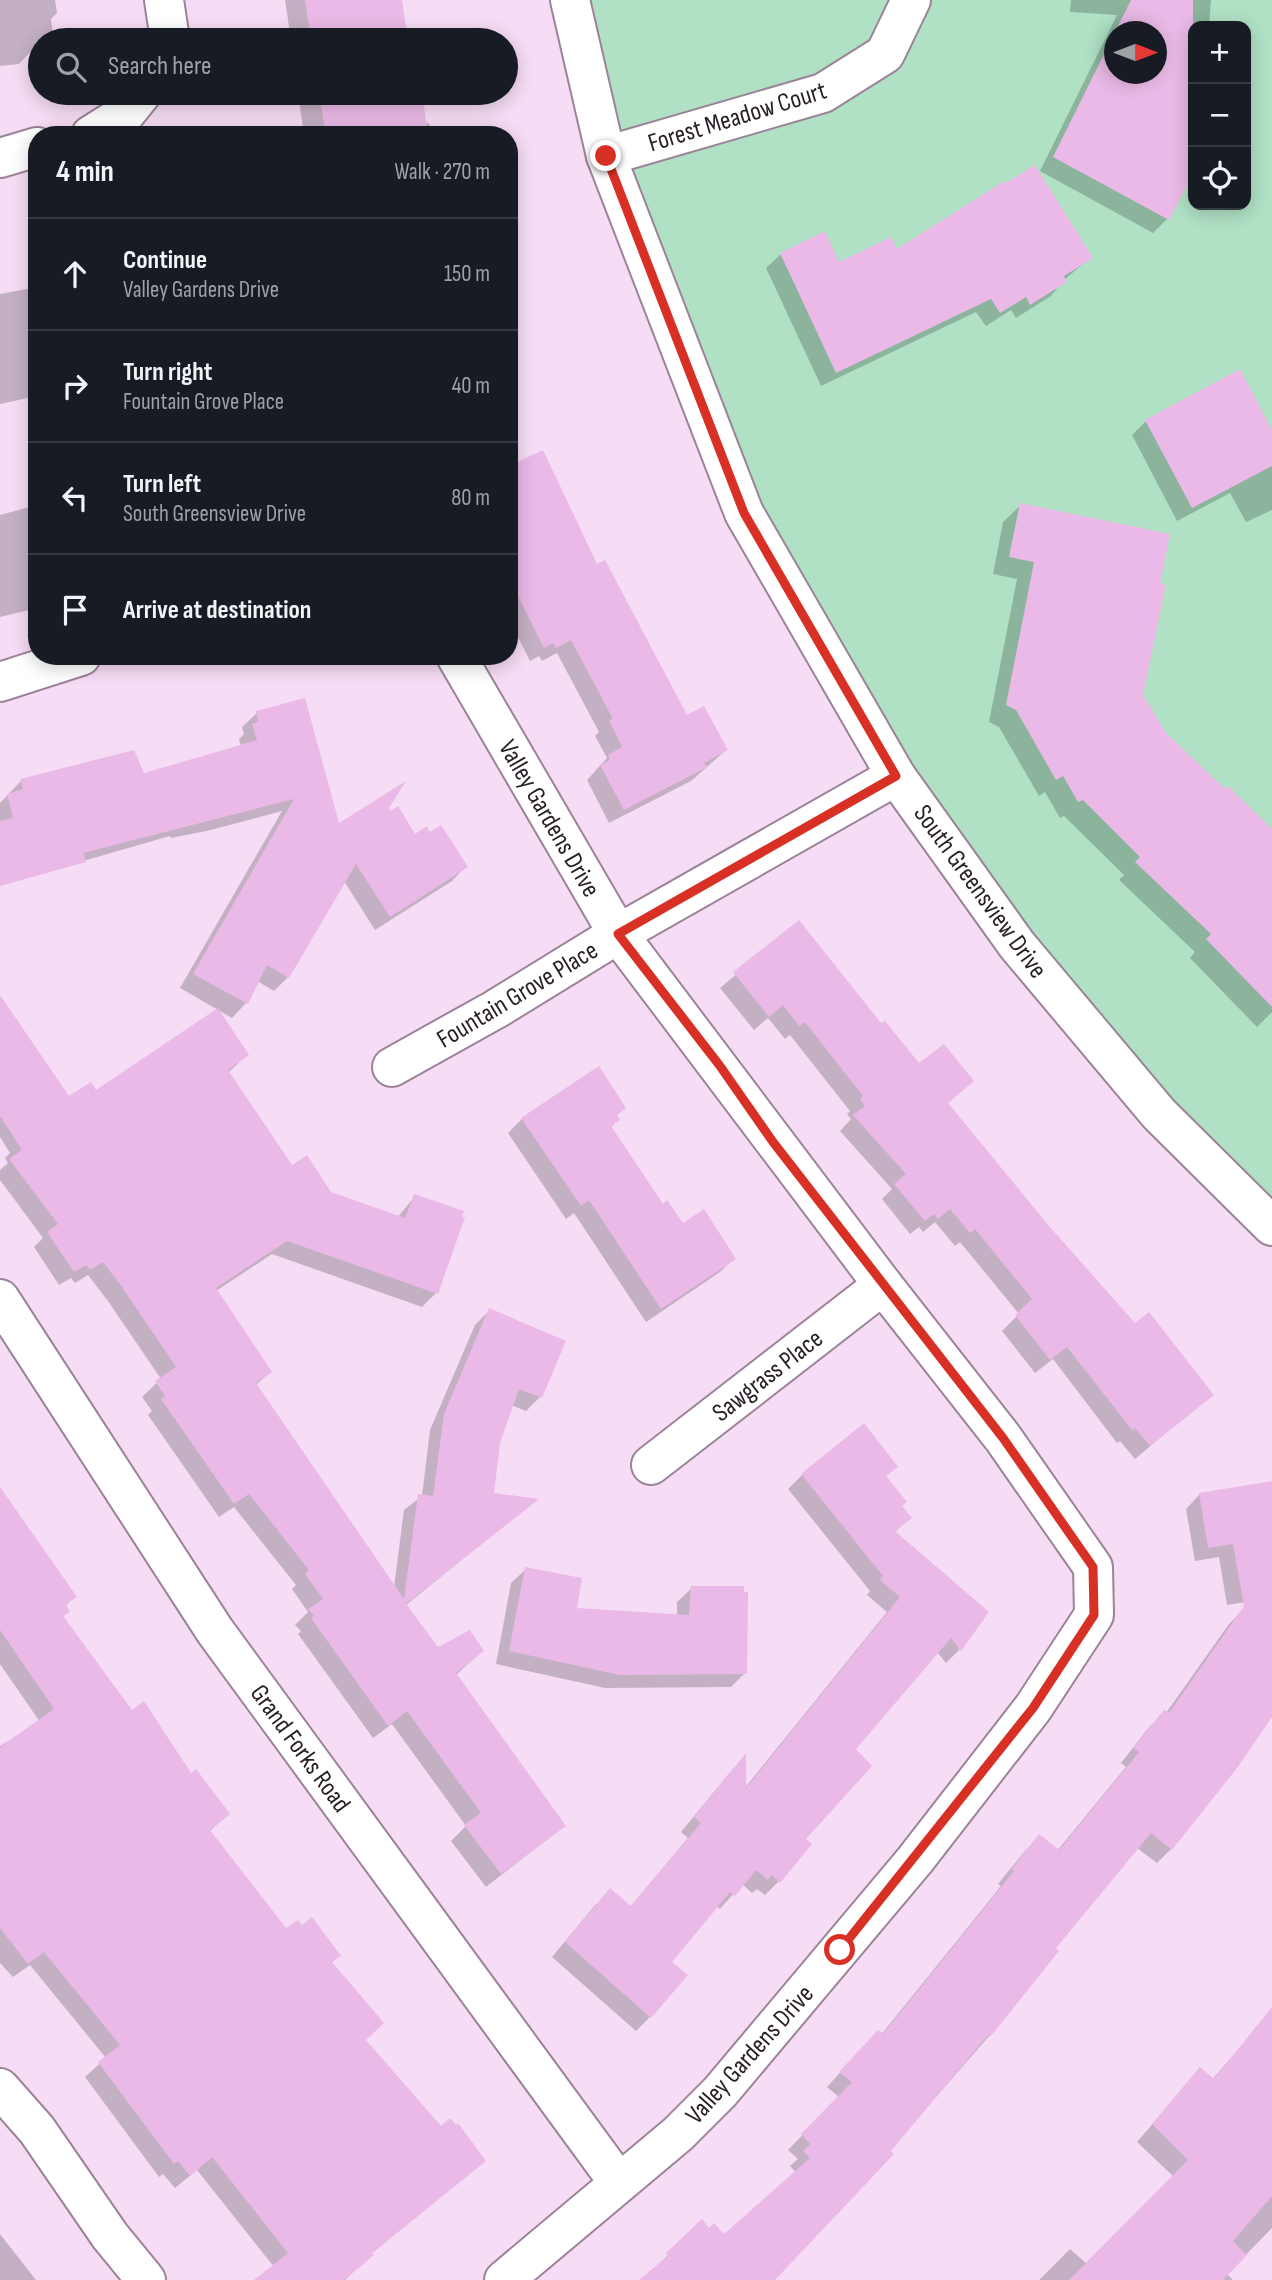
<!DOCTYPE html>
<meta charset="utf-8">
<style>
:root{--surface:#171b24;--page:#242831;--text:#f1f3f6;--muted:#9ea1a6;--line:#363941}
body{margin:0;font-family:"Sofia Sans Condensed",sans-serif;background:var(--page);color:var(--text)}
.controls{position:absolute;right:21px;top:21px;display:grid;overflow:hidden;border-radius:14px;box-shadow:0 4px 18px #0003}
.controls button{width:63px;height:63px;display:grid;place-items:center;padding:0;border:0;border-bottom:2px solid var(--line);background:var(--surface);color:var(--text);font:35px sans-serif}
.compass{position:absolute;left:1104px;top:21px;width:63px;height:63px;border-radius:50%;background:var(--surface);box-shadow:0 4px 18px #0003;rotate:90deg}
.stop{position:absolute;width:21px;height:21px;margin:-16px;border:5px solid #d93025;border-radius:50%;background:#fff}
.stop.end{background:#d93025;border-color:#fff;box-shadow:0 2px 7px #0008}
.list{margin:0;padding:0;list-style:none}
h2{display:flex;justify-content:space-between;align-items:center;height:91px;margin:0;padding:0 28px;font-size:30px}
h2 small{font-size:23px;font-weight:400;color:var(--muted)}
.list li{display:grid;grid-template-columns:46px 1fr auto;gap:21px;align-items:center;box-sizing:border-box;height:112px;padding:0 28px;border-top:2px solid var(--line)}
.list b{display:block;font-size:26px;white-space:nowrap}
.list p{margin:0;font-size:23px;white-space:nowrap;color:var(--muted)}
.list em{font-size:23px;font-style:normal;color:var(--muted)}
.icon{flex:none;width:38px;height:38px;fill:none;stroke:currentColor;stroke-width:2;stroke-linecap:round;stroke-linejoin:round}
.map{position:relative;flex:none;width:1272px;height:2280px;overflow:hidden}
.search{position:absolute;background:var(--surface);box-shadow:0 4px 18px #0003;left:28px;top:28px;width:490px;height:77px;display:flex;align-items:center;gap:18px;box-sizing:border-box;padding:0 24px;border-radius:38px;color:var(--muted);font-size:26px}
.panel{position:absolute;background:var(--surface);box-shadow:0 4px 18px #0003;left:28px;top:126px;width:490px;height:539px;border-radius:28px}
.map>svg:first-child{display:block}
.green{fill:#b0e1c5;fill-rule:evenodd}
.shadow{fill:#0003;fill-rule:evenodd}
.building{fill:#eab9e7}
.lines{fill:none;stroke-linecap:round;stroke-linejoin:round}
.street-casing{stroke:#9b8399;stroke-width:42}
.secondary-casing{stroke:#9b8399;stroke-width:42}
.street{stroke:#fff;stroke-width:38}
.secondary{stroke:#fff;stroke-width:38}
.route{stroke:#d93025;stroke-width:9}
.labels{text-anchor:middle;stroke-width:7;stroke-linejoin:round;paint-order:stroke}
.street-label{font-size:26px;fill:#281e27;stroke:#fff}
</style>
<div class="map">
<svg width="1272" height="2280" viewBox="0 0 1272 2280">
<rect width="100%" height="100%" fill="#f6dcf4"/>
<path class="green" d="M 564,0 L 1272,0 L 1272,1229 L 1020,951 L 747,513 ZM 1193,26 L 1246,26 L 1246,205 L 1193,205 ZM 1114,32 L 1156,32 L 1156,74 L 1114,74 Z"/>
<g class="shadow">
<path d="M 0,0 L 55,0 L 57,13 L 51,19 L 53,34 L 47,40 L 40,40 L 40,47 L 33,49 L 19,64 L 0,66 Z"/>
<path d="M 285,0 L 400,0 L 406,40 L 291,40 Z"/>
<path d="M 1071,0 L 1211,0 L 1209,26 L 1193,26 L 1193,171 L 1167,219 L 1153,233 L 1040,171 L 1117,15 L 1070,12 ZM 1114,32 L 1156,32 L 1156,74 L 1114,74 Z"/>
<path d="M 298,93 L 420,93 L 424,124 L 429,123 L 431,135 L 304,135 Z"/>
<path d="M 896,252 L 1090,258 L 1064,280 L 1051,296 L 1016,318 L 1011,310 L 986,326 L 976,312 L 821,386 L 766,268 L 781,254 L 838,264 Z"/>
<path d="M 37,287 L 37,396 L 0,404 L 0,294 Z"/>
<path d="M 1146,421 L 1272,433 L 1272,510 L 1246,522 L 1230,493 L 1177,521 L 1132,435 Z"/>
<path d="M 509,451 L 515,465 L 596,566 L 686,717 L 726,750 L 691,781 L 609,823 L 587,780 L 607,758 L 595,736 L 599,732 L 557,653 L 542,661 L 539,656 L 530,661 L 509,619 Z"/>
<path d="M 37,481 L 37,496 L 33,484 Z"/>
<path d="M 37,505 L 37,608 L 0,617 L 0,515 Z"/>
<path d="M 1021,505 L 1157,585 L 1142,695 L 1165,734 L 1225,792 L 1272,831 L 1272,1012 L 1257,1027 L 1190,958 L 1195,952 L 1119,880 L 1124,875 L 1064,816 L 1060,818 L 1045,792 L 1039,796 L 999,727 L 989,722 L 1017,579 L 993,574 L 1003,522 Z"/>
<path d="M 257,713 L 338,826 L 387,808 L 414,836 L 466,866 L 452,881 L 375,930 L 344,881 L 288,977 L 274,991 L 257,981 L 246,1003 L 232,1018 L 180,988 L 282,811 L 211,830 L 171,838 L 170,836 L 0,885 L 0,803 L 21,781 L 142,775 L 241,747 L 239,739 L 244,734 L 242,727 Z"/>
<path d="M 798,923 L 881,1026 L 919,1066 L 972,1081 L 946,1104 L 1048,1227 L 1135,1325 L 1211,1395 L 1135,1459 L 1120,1441 L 1117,1443 L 1053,1359 L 1035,1373 L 1002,1331 L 1019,1314 L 960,1242 L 955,1246 L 935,1222 L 923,1232 L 919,1227 L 910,1234 L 882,1199 L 892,1189 L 840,1131 L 851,1119 L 847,1114 L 850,1111 L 790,1035 L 785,1039 L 768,1018 L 754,1030 L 720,988 Z"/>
<path d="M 0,997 L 69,1099 L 247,1055 L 228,1073 L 291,1168 L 330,1194 L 398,1217 L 415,1196 L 436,1293 L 422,1307 L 272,1254 L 216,1291 L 270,1372 L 255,1386 L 394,1587 L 404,1510 L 422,1496 L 430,1430 L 475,1325 L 490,1310 L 540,1397 L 526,1411 L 511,1405 L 498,1443 L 492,1494 L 535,1500 L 405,1606 L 437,1650 L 482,1651 L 456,1675 L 564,1826 L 486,1887 L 451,1841 L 466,1826 L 392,1724 L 373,1738 L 298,1634 L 301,1631 L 295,1625 L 308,1612 L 292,1589 L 296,1585 L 234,1507 L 219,1517 L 148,1415 L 152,1411 L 142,1397 L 161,1379 L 108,1301 L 88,1275 L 75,1283 L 71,1278 L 59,1285 L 34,1247 L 43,1238 L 0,1180 L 0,1170 L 8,1163 L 5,1158 L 10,1153 L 0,1137 Z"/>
<path d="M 615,1116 L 618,1120 L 610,1128 L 662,1206 L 682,1225 L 734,1258 L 720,1272 L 646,1322 L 574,1213 L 566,1219 L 508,1133 L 522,1119 Z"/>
<path d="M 896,1467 L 885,1477 L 909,1518 L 894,1533 L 960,1649 L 946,1663 L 937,1652 L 853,1749 L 779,1881 L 765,1895 L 757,1889 L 752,1893 L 742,1884 L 720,1909 L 716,1906 L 670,1963 L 650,2017 L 636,2031 L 552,1957 L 596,1904 L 630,1907 L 688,1838 L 681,1832 L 732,1770 L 744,1758 L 744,1789 L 887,1612 L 867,1595 L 870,1591 L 788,1489 L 802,1475 Z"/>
<path d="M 1272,1483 L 1272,1598 L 1227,1605 L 1219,1557 L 1195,1561 L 1186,1509 L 1200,1494 Z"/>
<path d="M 0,1493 L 74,1597 L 65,1606 L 68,1611 L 62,1618 L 132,1712 L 228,1814 L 209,1832 L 286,1931 L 338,1956 L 331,1963 L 364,2040 L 441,2129 L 484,2161 L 371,2254 L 345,2280 L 263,2280 L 274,2267 L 197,2170 L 175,2188 L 163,2174 L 159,2177 L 85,2077 L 106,2058 L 30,1965 L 13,1977 L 0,1963 L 0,1746 L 40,1722 L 0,1664 Z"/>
<path d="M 526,1569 L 574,1609 L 677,1616 L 677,1602 L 692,1588 L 745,1673 L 731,1687 L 605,1688 L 496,1664 L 511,1583 Z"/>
<path d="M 1243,1610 L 1272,1631 L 1272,1715 L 1236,1767 L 1171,1849 L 1157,1863 L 1137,1848 L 1054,1949 L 990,2035 L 889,2151 L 892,2154 L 772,2280 L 642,2280 L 702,2222 L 709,2230 L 724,2236 L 797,2173 L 790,2166 L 798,2159 L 788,2150 L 839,2097 L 827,2087 L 864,2046 L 881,2035 L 1001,1886 L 998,1884 L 1025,1851 L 1039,1837 L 1057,1851 L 1126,1767 L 1121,1763 L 1150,1726 L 1166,1713 L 1229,1624 Z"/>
<path d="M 1262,2022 L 1272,2031 L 1272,2228 L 1227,2274 L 1233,2280 L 1039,2280 L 1070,2249 L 1087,2264 L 1174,2177 L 1137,2142 L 1200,2069 L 1212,2080 Z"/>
<path d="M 0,2234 L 36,2280 L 0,2280 Z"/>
</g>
<g class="building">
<path d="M 305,0 L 402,0 L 408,40 L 311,40 Z"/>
<path d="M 1131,0 L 1193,0 L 1193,174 L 1169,220 L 1053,157 L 1115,32 L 1115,74 L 1157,74 L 1157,32 L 1115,32 Z"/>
<path d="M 319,93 L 422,93 L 428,135 L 326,135 Z"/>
<path d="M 1035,165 L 1093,258 L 1064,276 L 1067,282 L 1030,305 L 1026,297 L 1000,313 L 991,299 L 836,373 L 780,253 L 825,231 L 839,262 L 891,237 L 897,249 L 1004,181 L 1006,183 Z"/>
<path d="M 1240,369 L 1272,430 L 1272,466 L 1192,508 L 1145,420 Z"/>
<path d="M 543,450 L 597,564 L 605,560 L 687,715 L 704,706 L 728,750 L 704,763 L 707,767 L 624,810 L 600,765 L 610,760 L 608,755 L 622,747 L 609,720 L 613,719 L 571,640 L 556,648 L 553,643 L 544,648 L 509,578 L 509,466 Z"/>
<path d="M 1020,503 L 1170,534 L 1160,583 L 1166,584 L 1143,695 L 1166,733 L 1225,789 L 1228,786 L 1272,829 L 1272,1007 L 1206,939 L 1211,934 L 1135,862 L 1140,857 L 1083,800 L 1078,802 L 1063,776 L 1056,780 L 1016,710 L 1006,705 L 1034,562 L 1009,557 Z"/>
<path d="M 305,698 L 339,823 L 406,781 L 389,808 L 391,811 L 398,806 L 415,834 L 427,826 L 430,832 L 441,825 L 468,867 L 390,917 L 356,864 L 289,978 L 267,965 L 248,1004 L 193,974 L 294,799 L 83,853 L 86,862 L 0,886 L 0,821 L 13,818 L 7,794 L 23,789 L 20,779 L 134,750 L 144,773 L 227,749 L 257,740 L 252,724 L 258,722 L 256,711 Z"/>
<path d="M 799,920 L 881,1023 L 885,1021 L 919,1063 L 944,1044 L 974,1081 L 948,1103 L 1049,1226 L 1135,1323 L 1149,1312 L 1214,1395 L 1150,1446 L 1135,1428 L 1132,1430 L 1067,1347 L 1050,1360 L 1015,1315 L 1032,1299 L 975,1229 L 970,1233 L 950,1209 L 938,1219 L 934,1214 L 925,1221 L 894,1184 L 906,1174 L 853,1115 L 865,1106 L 860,1099 L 863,1096 L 805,1022 L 799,1026 L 783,1005 L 769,1017 L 733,972 Z"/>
<path d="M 0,995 L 69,1096 L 91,1082 L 96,1090 L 218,1008 L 249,1055 L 228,1070 L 292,1165 L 307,1155 L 331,1192 L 405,1218 L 414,1194 L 464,1211 L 462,1217 L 465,1217 L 438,1294 L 287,1241 L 216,1288 L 272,1372 L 256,1383 L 404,1599 L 418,1494 L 433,1496 L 444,1414 L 489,1308 L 566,1341 L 542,1398 L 519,1389 L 500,1443 L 494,1493 L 539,1499 L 406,1604 L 438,1647 L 470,1630 L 484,1651 L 456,1673 L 566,1826 L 501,1874 L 464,1825 L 481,1813 L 407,1711 L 388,1726 L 311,1618 L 314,1616 L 308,1609 L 323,1599 L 305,1574 L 309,1570 L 249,1494 L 234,1504 L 161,1399 L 165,1396 L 155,1381 L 176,1367 L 122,1287 L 103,1262 L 90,1270 L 86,1265 L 74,1272 L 47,1232 L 58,1224 L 9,1159 L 22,1150 L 0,1116 Z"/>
<path d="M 599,1066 L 626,1108 L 617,1115 L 620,1120 L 611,1126 L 663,1204 L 667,1200 L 683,1223 L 704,1209 L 736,1259 L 661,1309 L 589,1200 L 581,1206 L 521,1118 Z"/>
<path d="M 864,1423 L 898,1467 L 886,1476 L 907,1502 L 902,1506 L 912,1518 L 895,1531 L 989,1612 L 961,1651 L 951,1638 L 856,1749 L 872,1766 L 806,1839 L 812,1844 L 780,1883 L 771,1875 L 768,1880 L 756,1870 L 735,1896 L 730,1892 L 672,1962 L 688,1975 L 651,2018 L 565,1942 L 610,1888 L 631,1906 L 701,1823 L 694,1817 L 746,1753 L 746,1788 L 900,1597 L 880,1580 L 883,1576 L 801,1474 Z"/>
<path d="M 1272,1481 L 1272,1717 L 1237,1768 L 1172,1850 L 1151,1833 L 1056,1948 L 1059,1951 L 991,2036 L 989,2034 L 891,2151 L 894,2154 L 775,2280 L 639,2280 L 668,2256 L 666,2253 L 702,2219 L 709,2228 L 714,2223 L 724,2234 L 810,2158 L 803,2151 L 810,2144 L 801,2134 L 852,2082 L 839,2072 L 878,2030 L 883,2034 L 1014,1871 L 1011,1870 L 1039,1834 L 1059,1850 L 1139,1752 L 1133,1748 L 1164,1710 L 1169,1713 L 1244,1606 L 1233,1544 L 1208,1548 L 1199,1493 Z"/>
<path d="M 0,1487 L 77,1597 L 66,1604 L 70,1612 L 63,1616 L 132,1710 L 144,1701 L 191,1773 L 196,1769 L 230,1814 L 210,1830 L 286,1928 L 298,1920 L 302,1925 L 312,1917 L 341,1956 L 332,1962 L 384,2023 L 366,2040 L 441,2126 L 450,2118 L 456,2125 L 458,2123 L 486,2161 L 372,2253 L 374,2255 L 344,2280 L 254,2280 L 288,2253 L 212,2157 L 190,2176 L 178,2161 L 174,2164 L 98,2062 L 120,2045 L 44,1952 L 28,1964 L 0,1928 L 0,1747 L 54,1709 L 0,1630 Z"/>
<path d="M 525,1567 L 582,1578 L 577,1608 L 689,1615 L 691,1586 L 744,1586 L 744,1592 L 748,1592 L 747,1674 L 620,1675 L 509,1651 Z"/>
<path d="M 1272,2007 L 1272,2196 L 1233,2241 L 1247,2255 L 1223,2280 L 1069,2280 L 1188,2160 L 1152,2124 L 1200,2067 L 1214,2079 Z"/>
</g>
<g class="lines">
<g class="street-casing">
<g id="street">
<path d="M 164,0 L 170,40"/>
<path d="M 91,135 L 126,113 L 142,93"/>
<path d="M 606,156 L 823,93 L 885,54 L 911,0"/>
<path d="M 0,158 L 37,147"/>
<path d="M 456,656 L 618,934 L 883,1285 L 1003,1438 L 1093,1567 L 1094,1615 L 1033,1708 L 915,1860 L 720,2092 L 678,2134 L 504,2280"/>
<path d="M 0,682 L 81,656"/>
<path d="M 392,1067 L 496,1009 L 618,934"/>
<path d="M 0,1299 L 215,1631 L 619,2183"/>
<path d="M 651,1465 L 883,1285"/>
<path d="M 0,2088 L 37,2130 L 110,2236 L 146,2280"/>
</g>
</g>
<g class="secondary-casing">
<g id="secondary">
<path d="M 570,0 L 606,156 L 744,513 L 896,776 L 1017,945 L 1159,1114 L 1272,1226"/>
<path d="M 618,934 L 896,776"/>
</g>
</g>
<use href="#street" class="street"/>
<use href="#secondary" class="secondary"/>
</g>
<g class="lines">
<path class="route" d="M 606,156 L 744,513 L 896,776 L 618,934 L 720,1066 L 773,1142 L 1003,1438 L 1093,1567 L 1094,1615 L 1033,1708 L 840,1950"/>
</g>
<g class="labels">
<g class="street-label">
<text transform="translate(737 116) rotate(-17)" y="9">Forest Meadow Court</text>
<text transform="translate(550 818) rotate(60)" y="9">Valley Gardens Drive</text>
<text transform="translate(981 891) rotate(54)" y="9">South Greensview Drive</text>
<text transform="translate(517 994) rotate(-31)" y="9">Fountain Grove Place</text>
<text transform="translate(767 1375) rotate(-38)" y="9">Sawgrass Place</text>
<text transform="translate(301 1748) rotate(54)" y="9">Grand Forks Road</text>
<text transform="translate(749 2054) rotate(-48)" y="9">Valley Gardens Drive</text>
</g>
</g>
</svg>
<div class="controls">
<button>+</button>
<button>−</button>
<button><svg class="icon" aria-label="locate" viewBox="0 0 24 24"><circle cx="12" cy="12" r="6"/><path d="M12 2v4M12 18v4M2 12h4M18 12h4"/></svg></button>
</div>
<svg class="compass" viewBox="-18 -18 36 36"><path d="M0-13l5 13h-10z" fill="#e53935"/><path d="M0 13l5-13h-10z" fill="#9ea1a6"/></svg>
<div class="stop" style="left:840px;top:1950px"></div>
<div class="stop end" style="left:606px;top:156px"></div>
<div class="search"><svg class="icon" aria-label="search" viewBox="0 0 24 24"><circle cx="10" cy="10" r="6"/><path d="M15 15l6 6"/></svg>Search here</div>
<section class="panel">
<h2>4 min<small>Walk · 270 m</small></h2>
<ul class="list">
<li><svg class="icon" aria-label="ahead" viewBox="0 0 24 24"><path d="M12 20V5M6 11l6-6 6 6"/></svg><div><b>Continue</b><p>Valley Gardens Drive</p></div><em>150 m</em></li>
<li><svg class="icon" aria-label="right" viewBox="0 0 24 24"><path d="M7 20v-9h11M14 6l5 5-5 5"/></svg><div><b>Turn right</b><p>Fountain Grove Place</p></div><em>40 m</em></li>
<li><svg class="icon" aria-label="left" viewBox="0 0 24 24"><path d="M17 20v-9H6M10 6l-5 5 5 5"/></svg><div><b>Turn left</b><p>South Greensview Drive</p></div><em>80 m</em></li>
<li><svg class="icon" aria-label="arrive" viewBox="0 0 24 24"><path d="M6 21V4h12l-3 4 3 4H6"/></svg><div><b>Arrive at destination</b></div></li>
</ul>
</section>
</div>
